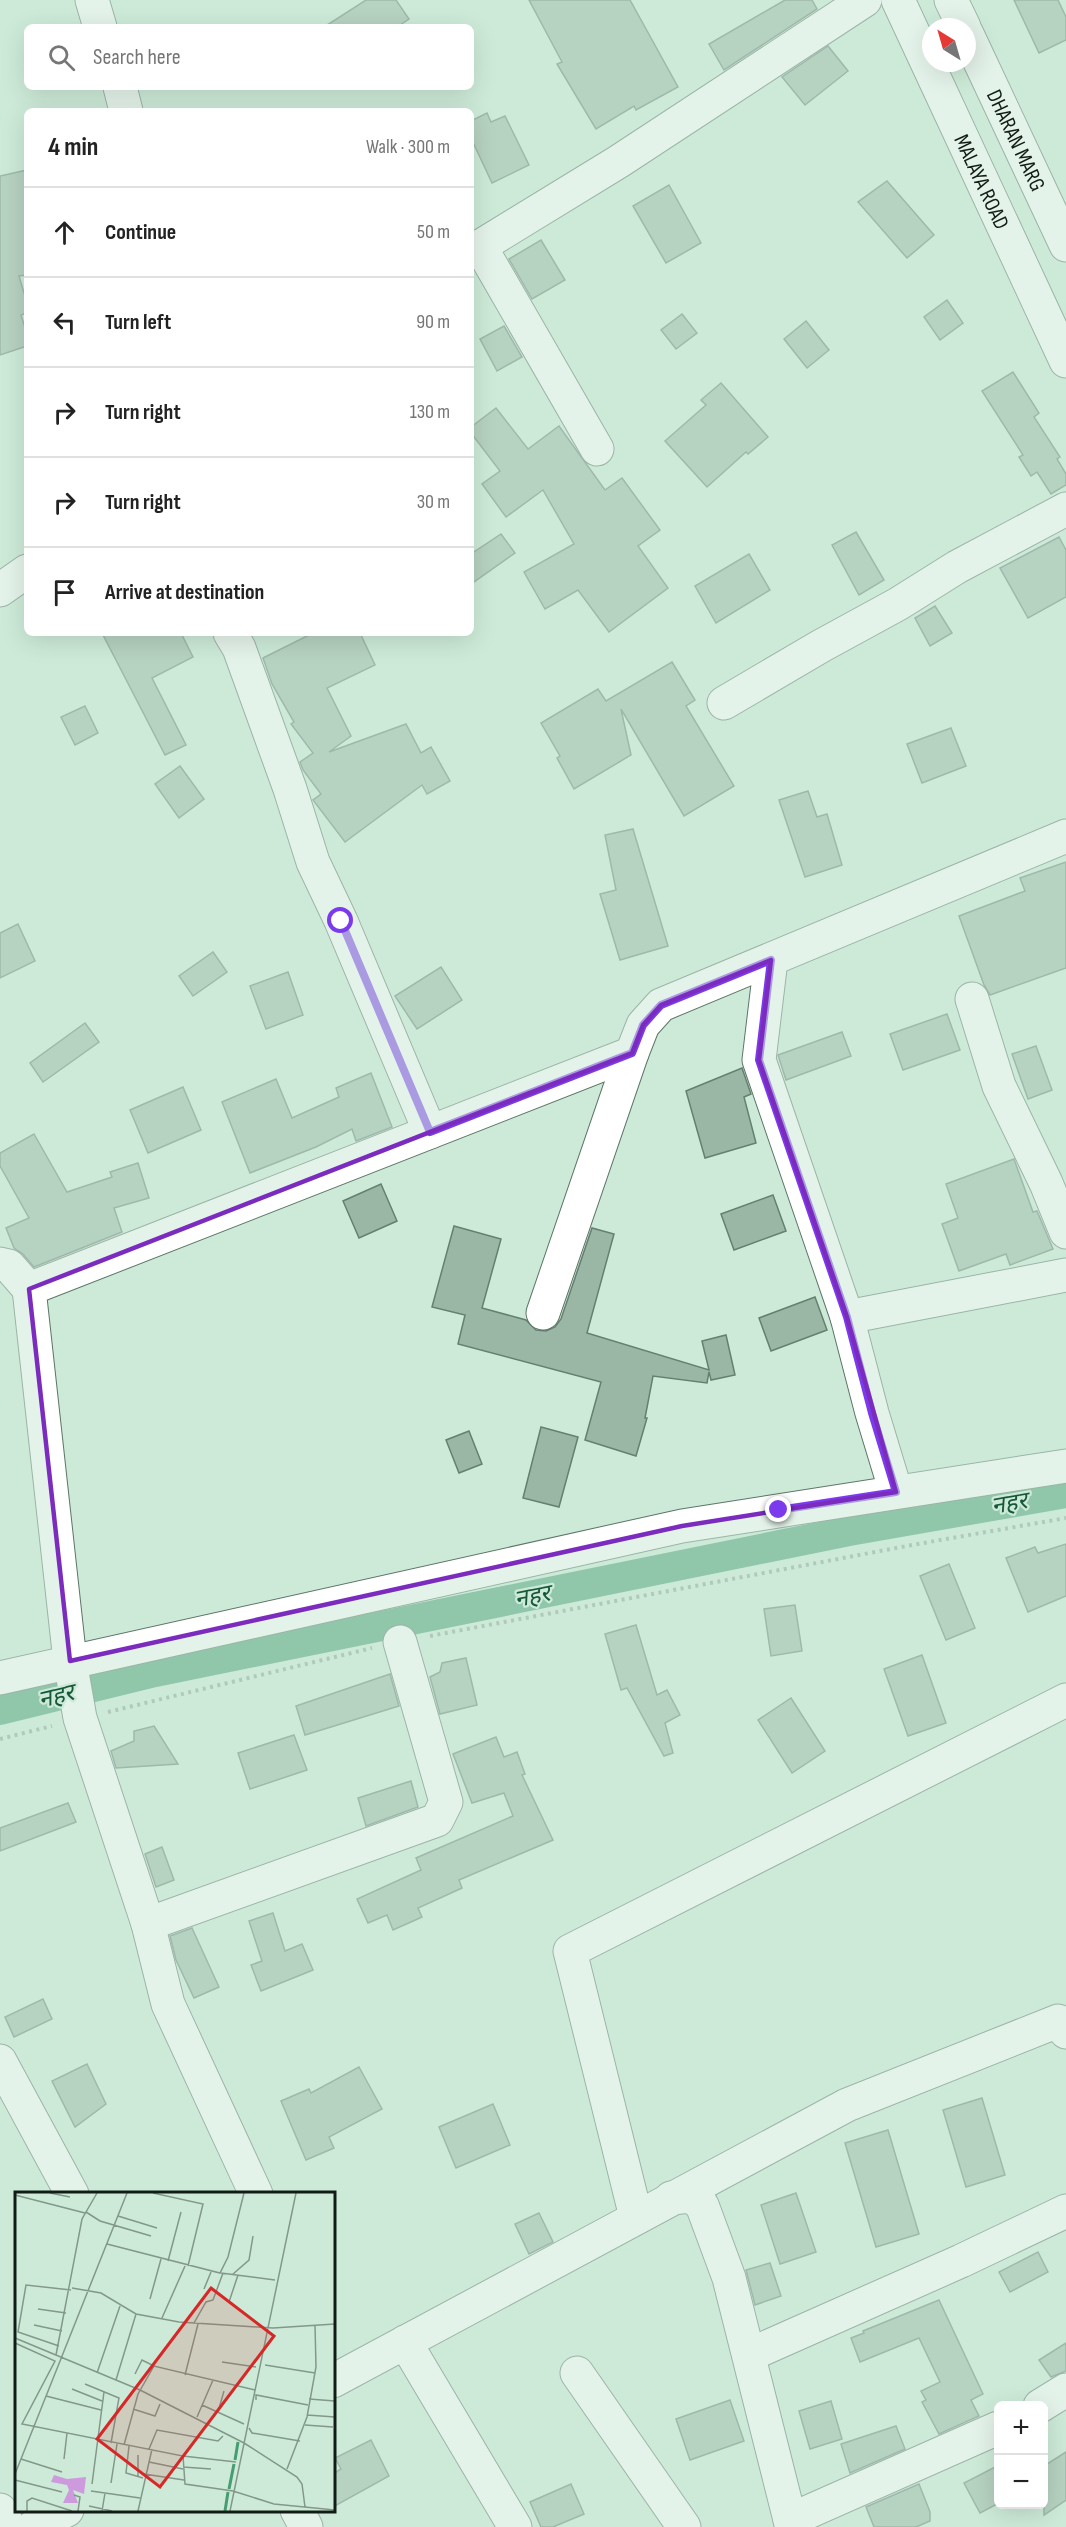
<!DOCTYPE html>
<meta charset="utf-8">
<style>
:root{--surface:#fff;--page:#f2f2f2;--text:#222;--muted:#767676;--line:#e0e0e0}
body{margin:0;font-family:"Sofia Sans Condensed","Noto Sans Devanagari",sans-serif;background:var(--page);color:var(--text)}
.controls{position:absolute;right:18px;bottom:18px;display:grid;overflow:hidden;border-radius:9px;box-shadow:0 6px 24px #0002}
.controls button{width:54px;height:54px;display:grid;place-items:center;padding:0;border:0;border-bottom:2px solid var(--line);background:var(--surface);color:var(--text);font:30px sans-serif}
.compass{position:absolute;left:922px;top:18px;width:54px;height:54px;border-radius:50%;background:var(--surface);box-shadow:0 6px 24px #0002;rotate:323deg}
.stop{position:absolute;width:18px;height:18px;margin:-14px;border:4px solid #7c3aed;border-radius:50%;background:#fff}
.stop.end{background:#7c3aed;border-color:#fff;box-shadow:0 2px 6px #0008}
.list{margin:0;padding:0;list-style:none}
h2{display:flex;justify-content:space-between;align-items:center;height:78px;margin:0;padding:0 24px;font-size:26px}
h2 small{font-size:20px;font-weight:400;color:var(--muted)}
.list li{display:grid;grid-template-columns:39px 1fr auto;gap:18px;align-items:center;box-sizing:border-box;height:90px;padding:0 24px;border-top:2px solid var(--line)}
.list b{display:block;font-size:22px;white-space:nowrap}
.list em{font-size:20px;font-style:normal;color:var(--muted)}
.icon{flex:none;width:33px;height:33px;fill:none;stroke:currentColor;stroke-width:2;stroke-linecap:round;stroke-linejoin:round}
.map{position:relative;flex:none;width:1066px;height:2527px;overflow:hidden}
.search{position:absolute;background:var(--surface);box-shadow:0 6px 24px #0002;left:24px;top:24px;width:450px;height:66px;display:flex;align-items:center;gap:15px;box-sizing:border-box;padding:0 21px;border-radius:9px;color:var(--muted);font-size:22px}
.panel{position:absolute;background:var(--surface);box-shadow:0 6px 24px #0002;left:24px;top:108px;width:450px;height:528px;border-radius:9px}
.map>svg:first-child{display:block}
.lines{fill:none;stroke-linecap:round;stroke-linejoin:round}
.canal{stroke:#469d71;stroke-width:30}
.building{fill:#9ab6a5;stroke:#657f70;stroke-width:1.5}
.minor-casing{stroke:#5c7667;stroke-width:35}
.major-casing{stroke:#5c7667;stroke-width:35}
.path{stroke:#8da496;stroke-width:4;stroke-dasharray:3 4.5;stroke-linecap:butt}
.minor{stroke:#fff;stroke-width:33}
.major{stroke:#fff;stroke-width:33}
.route{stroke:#7c3aed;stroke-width:8}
.marked{fill:none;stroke:#7b2cbf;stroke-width:4.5;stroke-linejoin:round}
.labels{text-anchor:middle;stroke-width:4.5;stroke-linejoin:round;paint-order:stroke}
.street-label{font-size:22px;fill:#111c16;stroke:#cdead8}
.water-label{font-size:24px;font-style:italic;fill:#17583a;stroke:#cdead8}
.inset-river{fill:none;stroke:#469d71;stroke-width:3}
.inset-road{fill:none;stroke:#82988a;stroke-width:1.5}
.view{fill:#d62828;fill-opacity:0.15;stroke:#d62828;stroke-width:3}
.inset-edge{fill:none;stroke:#111c16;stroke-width:3}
</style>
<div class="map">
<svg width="1066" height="2527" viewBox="0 0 1066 2527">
<rect width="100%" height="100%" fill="#cdead8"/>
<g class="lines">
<path class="canal" d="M 0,1710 L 155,1672 L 849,1531 L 1066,1493"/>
</g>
<g class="building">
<path d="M 366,0 L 396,0 L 409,19 L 397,27 L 324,27 Z"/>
<path d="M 529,0 L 630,0 L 678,87 L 636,110 L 634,106 L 596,129 L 557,64 L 562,62 Z"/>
<path d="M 785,0 L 812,0 L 817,9 L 724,70 L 709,44 Z"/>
<path d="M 1014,0 L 1058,0 L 1066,17 L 1066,40 L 1039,53 Z"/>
<path d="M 828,46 L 848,71 L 805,105 L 782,77 Z"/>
<path d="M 487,113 L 491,122 L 505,116 L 529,165 L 492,183 L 471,138 L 471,121 Z"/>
<path d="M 27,170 L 27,275 L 19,276 L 27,303 L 27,313 L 21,315 L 27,334 L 27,346 L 0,355 L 0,176 Z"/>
<path d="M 887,181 L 934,235 L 907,258 L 858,202 Z"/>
<path d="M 669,185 L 701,243 L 666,263 L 633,206 Z"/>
<path d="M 541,240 L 565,280 L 532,299 L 509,259 Z"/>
<path d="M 947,300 L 963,323 L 940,340 L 924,317 Z"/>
<path d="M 682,314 L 697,333 L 676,349 L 661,330 Z"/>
<path d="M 806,321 L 829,350 L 807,368 L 784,339 Z"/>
<path d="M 504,326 L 522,357 L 497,371 L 480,339 Z"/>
<path d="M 1013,372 L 1039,413 L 1034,417 L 1060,457 L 1057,459 L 1066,474 L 1066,485 L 1051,494 L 1037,472 L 1031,476 L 1019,457 L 1023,455 L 982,391 Z"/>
<path d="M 721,383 L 768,437 L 748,454 L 746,452 L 707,487 L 665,441 L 706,405 L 701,400 Z"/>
<path d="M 496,408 L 528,449 L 559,426 L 605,490 L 622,478 L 660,530 L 638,546 L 668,588 L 609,632 L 578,590 L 545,609 L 524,572 L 574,544 L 543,490 L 506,517 L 482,484 L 500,471 L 471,433 L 471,427 Z"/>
<path d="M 856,532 L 884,580 L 859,595 L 832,545 Z"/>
<path d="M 501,534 L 515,553 L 471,584 L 471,554 Z"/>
<path d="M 1059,537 L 1066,550 L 1066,597 L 1028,618 L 1000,568 Z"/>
<path d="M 749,554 L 770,590 L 716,623 L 695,586 Z"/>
<path d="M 935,606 L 952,633 L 930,646 L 915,618 Z"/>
<path d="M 102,633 L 181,633 L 193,657 L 152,678 L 186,745 L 165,755 Z"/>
<path d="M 313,633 L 360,633 L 375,665 L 327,688 L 351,736 L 329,752 L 406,724 L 421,753 L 431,747 L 450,781 L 427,794 L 422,785 L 345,842 L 313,800 L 321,794 L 303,770 L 300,762 L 313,753 L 291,724 L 294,722 L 272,684 L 263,658 Z"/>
<path d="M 672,662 L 695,700 L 686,706 L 734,786 L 684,816 L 621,709 L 631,755 L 574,789 L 557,758 L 560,756 L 541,723 L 598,689 L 606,701 Z"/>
<path d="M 85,706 L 98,733 L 75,745 L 61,717 Z"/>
<path d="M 951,728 L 966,766 L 922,783 L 907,744 Z"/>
<path d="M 180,766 L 204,799 L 179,818 L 155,784 Z"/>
<path d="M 808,791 L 817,817 L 827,814 L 842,865 L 805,877 L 779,800 Z"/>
<path d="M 633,829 L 668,946 L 620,960 L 600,894 L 616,890 L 605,835 Z"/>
<path d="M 1066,862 L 1066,968 L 990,995 L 984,985 L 959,916 L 1025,891 L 1020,878 Z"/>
<path d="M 18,924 L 35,961 L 0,978 L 0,933 Z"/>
<path d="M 213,952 L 227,972 L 193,996 L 179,976 Z"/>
<path d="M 441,967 L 462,1000 L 417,1029 L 395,996 Z"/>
<path d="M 288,972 L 303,1015 L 266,1029 L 250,986 Z"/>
<path d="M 947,1014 L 960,1050 L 903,1070 L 890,1034 Z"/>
<path d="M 85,1023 L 99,1042 L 43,1082 L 30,1063 Z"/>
<path d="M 842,1032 L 851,1056 L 786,1080 L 778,1055 Z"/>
<path d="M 1036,1046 L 1052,1090 L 1028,1099 L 1012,1054 Z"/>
<path d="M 742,1068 L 751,1094 L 744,1097 L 756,1143 L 705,1158 L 686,1091 Z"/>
<path d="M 371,1073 L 392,1127 L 356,1141 L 352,1129 L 316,1147 L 250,1173 L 222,1102 L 276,1079 L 292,1118 L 339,1097 L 336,1088 Z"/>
<path d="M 183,1087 L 201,1130 L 148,1153 L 130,1110 Z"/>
<path d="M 34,1134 L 67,1192 L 112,1177 L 110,1172 L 138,1163 L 149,1198 L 114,1208 L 122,1232 L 34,1267 L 23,1254 L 14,1248 L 6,1228 L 29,1218 L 0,1166 L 0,1153 Z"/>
<path d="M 1014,1159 L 1033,1212 L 1037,1211 L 1053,1249 L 1010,1265 L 1006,1254 L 959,1271 L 942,1224 L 958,1218 L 946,1184 Z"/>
<path d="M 381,1184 L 397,1221 L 359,1238 L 343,1201 Z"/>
<path d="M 773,1195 L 786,1231 L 734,1250 L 721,1214 Z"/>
<path d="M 454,1226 L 501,1239 L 482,1308 L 526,1320 L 536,1330 L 546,1331 L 555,1327 L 561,1319 L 592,1228 L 614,1234 L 587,1333 L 709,1370 L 702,1341 L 726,1335 L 735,1375 L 711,1380 L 709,1372 L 707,1383 L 653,1376 L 645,1418 L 647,1418 L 636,1456 L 585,1440 L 601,1382 L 458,1344 L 465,1315 L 432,1307 Z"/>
<path d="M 815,1297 L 827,1330 L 771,1351 L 759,1318 Z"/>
<path d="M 541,1427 L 578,1437 L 559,1507 L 523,1498 Z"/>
<path d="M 469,1431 L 482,1464 L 459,1473 L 446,1440 Z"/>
<path d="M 1066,1544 L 1066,1596 L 1028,1612 L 1006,1558 L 1035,1547 L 1038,1553 Z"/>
<path d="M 949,1564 L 975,1628 L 946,1640 L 920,1576 Z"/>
<path d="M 795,1605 L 802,1651 L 771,1656 L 764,1609 Z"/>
<path d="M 636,1625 L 657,1695 L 667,1690 L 680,1715 L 665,1723 L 673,1753 L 664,1756 L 627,1688 L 621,1690 L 605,1634 Z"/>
<path d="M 922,1655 L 946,1723 L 908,1736 L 884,1669 Z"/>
<path d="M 466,1658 L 477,1705 L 440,1714 L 430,1677 L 440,1672 L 442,1663 Z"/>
<path d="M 390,1674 L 399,1706 L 305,1735 L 296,1706 Z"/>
<path d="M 791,1698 L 825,1751 L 792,1773 L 758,1720 Z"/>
<path d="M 154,1726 L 178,1764 L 116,1768 L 111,1751 L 134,1741 L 134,1731 Z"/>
<path d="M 294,1735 L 307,1770 L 250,1789 L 238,1753 Z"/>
<path d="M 496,1737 L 504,1757 L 517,1752 L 525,1774 L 522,1775 L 553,1840 L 459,1880 L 462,1888 L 418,1908 L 422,1917 L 393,1930 L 387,1915 L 368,1923 L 357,1899 L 421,1870 L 416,1858 L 513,1816 L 504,1793 L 472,1803 L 453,1754 Z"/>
<path d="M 411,1781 L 418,1807 L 366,1826 L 358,1798 Z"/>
<path d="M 68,1803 L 76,1822 L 0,1851 L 0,1828 Z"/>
<path d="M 162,1847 L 174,1880 L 156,1887 L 145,1854 Z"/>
<path d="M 273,1913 L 285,1951 L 302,1944 L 313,1970 L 261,1991 L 251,1965 L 262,1961 L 249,1921 Z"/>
<path d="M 192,1928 L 219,1987 L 194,1998 L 176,1960 L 170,1936 Z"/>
<path d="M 43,1999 L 52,2019 L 14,2037 L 5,2017 Z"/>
<path d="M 87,2064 L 106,2104 L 75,2127 L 52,2081 Z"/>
<path d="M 359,2067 L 382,2109 L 329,2137 L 334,2148 L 306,2160 L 281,2101 L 309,2089 L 311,2093 Z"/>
<path d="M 982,2098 L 1005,2175 L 966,2187 L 943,2110 Z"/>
<path d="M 493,2104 L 510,2145 L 456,2168 L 439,2127 Z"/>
<path d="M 888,2130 L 919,2234 L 876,2247 L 845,2143 Z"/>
<path d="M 796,2193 L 816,2252 L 780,2264 L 761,2205 Z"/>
<path d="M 539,2213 L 553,2242 L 529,2254 L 515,2224 Z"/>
<path d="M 1038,2252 L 1048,2272 L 1010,2292 L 999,2272 Z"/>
<path d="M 770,2263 L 781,2296 L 755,2305 L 746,2270 Z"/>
<path d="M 939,2300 L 983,2394 L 971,2400 L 979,2416 L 939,2434 L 922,2402 L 926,2400 L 921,2391 L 940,2382 L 919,2338 L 860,2362 L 851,2338 L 864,2333 L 863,2331 Z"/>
<path d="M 1066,2343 L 1066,2371 L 1051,2377 L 1039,2360 Z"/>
<path d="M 730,2400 L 744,2441 L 690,2460 L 676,2419 Z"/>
<path d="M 831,2401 L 842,2439 L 810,2449 L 799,2411 Z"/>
<path d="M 896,2426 L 905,2449 L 850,2473 L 841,2444 Z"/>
<path d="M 371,2440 L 389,2476 L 333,2507 L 333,2474 L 341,2469 L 335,2458 Z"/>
<path d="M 1066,2452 L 1066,2500 L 1044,2515 L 1044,2466 Z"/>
<path d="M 999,2465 L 999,2503 L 980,2513 L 964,2483 Z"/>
<path d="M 571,2484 L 584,2514 L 553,2527 L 541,2527 L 530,2502 Z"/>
<path d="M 919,2484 L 930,2512 L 930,2521 L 916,2527 L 874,2527 L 866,2507 Z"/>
</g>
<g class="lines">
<g class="minor-casing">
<g id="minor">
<path d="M 92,0 L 100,27"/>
<path d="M 120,87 L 126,111"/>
<path d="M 480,246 L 597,449"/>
<path d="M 471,252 L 618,162 L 865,0"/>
<path d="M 0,590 L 27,571"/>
<path d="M 230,633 L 239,648 L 290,789 L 313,862 L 341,921 L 430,1132"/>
<path d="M 724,703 L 821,646 L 898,604 L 957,567 L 1066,509"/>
<path d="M 771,960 L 759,1060 L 847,1317 L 872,1413 L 896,1492"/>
<path d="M 972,999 L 999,1086 L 1046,1183 L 1066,1232"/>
<path d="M 0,1264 L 9,1266 L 29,1289"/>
<path d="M 543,1313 L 632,1053"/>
<path d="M 847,1317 L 1066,1275"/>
<path d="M 0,1678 L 682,1526 L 1066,1466"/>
<path d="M 148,1924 L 437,1820 L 446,1802 L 400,1642"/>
<path d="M 0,2061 L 72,2194"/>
<path d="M 256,2194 L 168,2004 L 148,1924 L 80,1718 L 70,1661 L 29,1289 L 632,1053 L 643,1025 L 661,1005 L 1066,836"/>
<path d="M 671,2198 L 691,2196 L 702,2205 L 729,2278 L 790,2520 L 794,2527"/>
<path d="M 636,2217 L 570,1951 L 1066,1700"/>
<path d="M 405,2342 L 515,2527"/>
<path d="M 749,2355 L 961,2261 L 1066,2211"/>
<path d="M 577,2373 L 684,2527"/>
<path d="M 333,2381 L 847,2105 L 1058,2021 L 1066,2032"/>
<path d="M 1040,2406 L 1066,2390"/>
<path d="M 0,2510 L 9,2527"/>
<path d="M 297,2510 L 306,2527"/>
<path d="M 790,2520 L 998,2428"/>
<path d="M 33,2527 L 67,2510"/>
</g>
</g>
<g class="major-casing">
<g id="major">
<path id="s1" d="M 898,0 L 1066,361"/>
<path d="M 951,0 L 964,27"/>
<path id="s2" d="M 967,34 L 1066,245"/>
</g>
</g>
<g class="path">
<path d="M 430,1636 L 912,1545 L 1066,1518"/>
<path d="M 108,1712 L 372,1648"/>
<path d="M 0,1739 L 52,1726"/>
</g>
<use href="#minor" class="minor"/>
<use href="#major" class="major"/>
</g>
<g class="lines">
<path class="route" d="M 341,921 L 430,1132 L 632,1053 L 643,1025 L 661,1005 L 771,960 L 759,1060 L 847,1317 L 872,1413 L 896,1492 L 779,1510"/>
</g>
<path d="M0 0H1066V2527H0ZM 771,960 L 759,1060 L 847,1317 L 896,1492 L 682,1526 L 70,1661 L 29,1289 L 632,1053 L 643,1025 L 661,1005 Z" fill="#cdead8" fill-opacity=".55" fill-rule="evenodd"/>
<path class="marked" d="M 771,960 L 759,1060 L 847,1317 L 896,1492 L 682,1526 L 70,1661 L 29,1289 L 632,1053 L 643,1025 L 661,1005 Z"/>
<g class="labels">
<g class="street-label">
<text dy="8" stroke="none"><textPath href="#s2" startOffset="117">DHARAN MARG</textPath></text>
<text dy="8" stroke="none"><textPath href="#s1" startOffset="200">MALAYA ROAD</textPath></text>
</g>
<g class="water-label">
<text transform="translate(1009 1503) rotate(-10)" y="8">नहर</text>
<text transform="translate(532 1596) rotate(-11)" y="8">नहर</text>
<text transform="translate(56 1696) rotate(-14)" y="8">नहर</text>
</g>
</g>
<g transform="translate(15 2192)">
<rect width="320" height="320" fill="#cdead8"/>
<path d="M 39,283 L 52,287 L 71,285 L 69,302 L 58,298 L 63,311 L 48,311 L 54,298 L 52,293 L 36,290 Z" fill="#cd9bdd"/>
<path class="inset-river" d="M 220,268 L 223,250M 214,297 L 219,272M 210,319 L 213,300"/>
<path class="inset-road" d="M 35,1 L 55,5M 138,1 L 188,12 L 173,74M 0,3 L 70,21M 71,20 L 85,29 L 136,44M 103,24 L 142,36M 92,52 L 205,81 L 213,65 L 229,1M 153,69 L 166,20M 206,81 L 260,88M 218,82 L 234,68 L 238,44M 57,96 L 86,101 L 121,122 L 164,130 L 258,136 L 320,132M 189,97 L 196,80M 135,107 L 146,67M 214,110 L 223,83M 23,117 L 51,121M 147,126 L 170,74M 179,131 L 191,110 L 198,108 L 208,81M 19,133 L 47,139M 0,146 L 125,198 L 229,251 L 282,285 L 287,292 L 290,315M 0,151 L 40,169 L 7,232 L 168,264 L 170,292 L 218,299 L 259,312 L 320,318M 44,154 L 3,140 L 11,93 L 56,98M 41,163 L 67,27 L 82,1M 207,170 L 241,175M 250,173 L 300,181M 82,181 L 105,114M 120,182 L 127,168 L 139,174M 170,183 L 183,132M 101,188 L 121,122M 70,192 L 104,206 L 96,251M 57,197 L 87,209M 31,204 L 86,218M 294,207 L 320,209M 241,208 L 241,203 L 293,213M 187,213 L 229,232M 118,217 L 140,224 L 145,212M 203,220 L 209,199M 292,223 L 320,225M 182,225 L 198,188M 290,233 L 318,235M 234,236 L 237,241 L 285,249M 109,253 L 123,202 L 139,174 L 240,198M 114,254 L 111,281 L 128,286M 134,257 L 142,238 L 203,249 L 208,244M 168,264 L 221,270M 6,267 L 47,280M 49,267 L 52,241M 134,270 L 168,277M 168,275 L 196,277M 272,277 L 292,225 L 301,175 L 300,133M 0,282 L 112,1M 129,282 L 169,288M 123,285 L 123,263M 0,288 L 47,300M 96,291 L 102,252M 77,292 L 89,200M 76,299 L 125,306M 59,303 L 65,305 L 63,319M 74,314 L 97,319M 12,319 L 12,309 L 17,306 L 57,319M 87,319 L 90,301M 123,319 L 137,257M 215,319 L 281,1"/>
<path class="view" d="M 196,96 L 259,144 L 145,295 L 82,247 Z"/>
<rect width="320" height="320" class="inset-edge"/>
</g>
</svg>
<div class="controls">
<button>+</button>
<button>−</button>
</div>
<svg class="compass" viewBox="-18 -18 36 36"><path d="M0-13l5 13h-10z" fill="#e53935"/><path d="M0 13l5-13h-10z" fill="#767676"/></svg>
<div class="stop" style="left:341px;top:921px"></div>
<div class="stop end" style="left:779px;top:1510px"></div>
<div class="search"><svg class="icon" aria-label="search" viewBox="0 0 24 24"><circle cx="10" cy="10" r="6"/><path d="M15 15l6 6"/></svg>Search here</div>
<section class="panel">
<h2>4 min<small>Walk · 300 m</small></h2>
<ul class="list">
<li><svg class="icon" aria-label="ahead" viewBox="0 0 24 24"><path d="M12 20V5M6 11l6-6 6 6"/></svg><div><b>Continue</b></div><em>50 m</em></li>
<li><svg class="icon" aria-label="left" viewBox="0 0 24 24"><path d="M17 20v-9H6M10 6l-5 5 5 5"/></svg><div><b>Turn left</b></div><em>90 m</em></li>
<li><svg class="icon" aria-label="right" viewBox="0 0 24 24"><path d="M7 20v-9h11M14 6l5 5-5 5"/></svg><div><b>Turn right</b></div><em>130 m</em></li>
<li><svg class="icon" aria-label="right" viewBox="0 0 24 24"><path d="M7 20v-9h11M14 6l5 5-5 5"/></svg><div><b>Turn right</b></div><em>30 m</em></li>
<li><svg class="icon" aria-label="arrive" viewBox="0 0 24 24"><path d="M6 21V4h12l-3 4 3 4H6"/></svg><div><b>Arrive at destination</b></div></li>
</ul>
</section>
</div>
